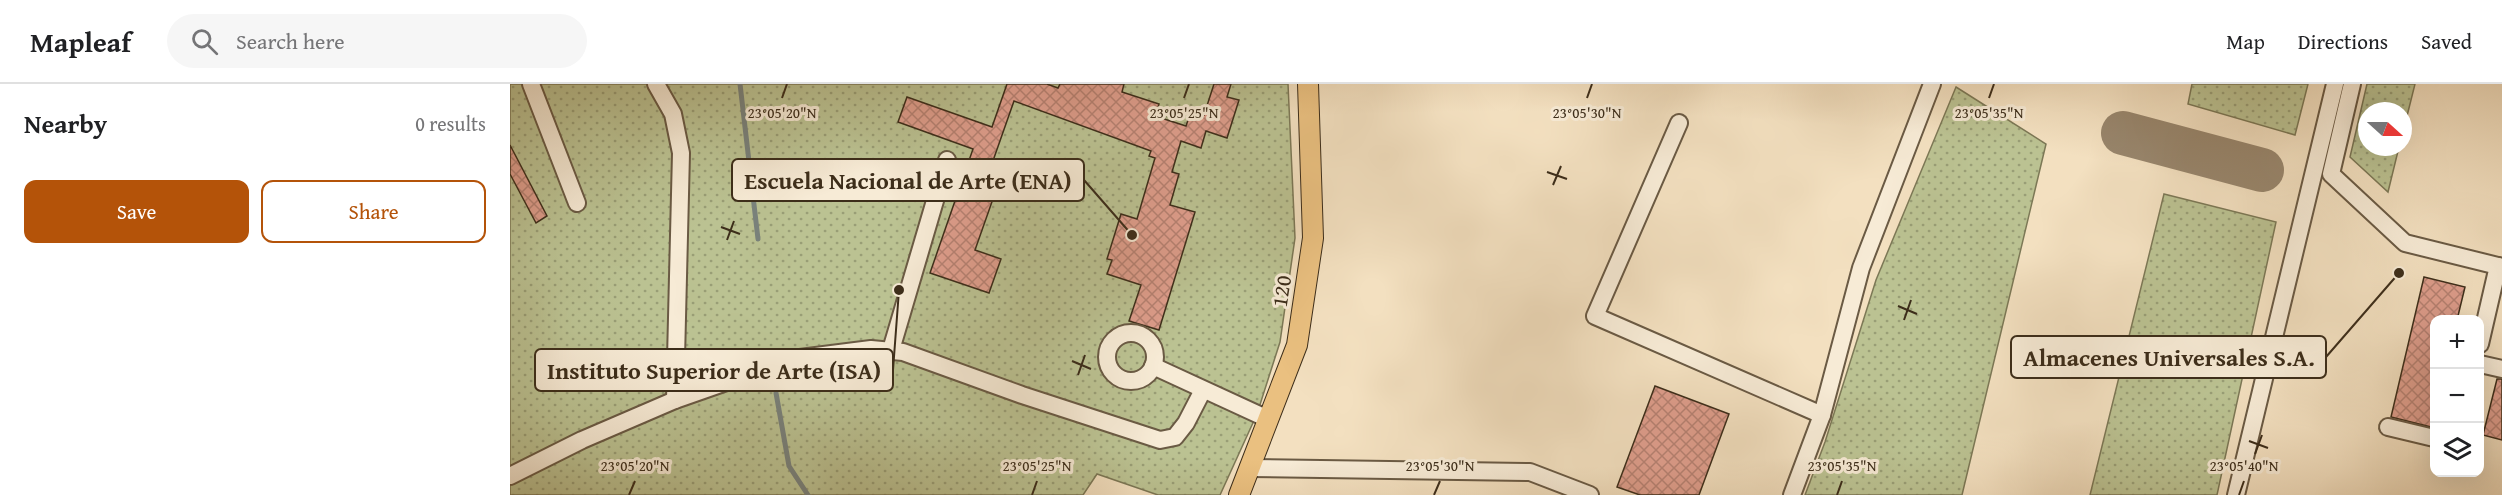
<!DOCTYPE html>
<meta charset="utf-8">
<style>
:root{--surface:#fff;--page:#f6f6f6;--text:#202124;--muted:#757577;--line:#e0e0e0;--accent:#b45309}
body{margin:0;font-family:"Gentium Book Plus",serif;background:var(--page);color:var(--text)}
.controls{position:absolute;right:18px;bottom:18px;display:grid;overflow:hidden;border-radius:12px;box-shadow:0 6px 24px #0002}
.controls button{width:54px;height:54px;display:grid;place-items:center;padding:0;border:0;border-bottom:2px solid var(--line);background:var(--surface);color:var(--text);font:30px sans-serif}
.compass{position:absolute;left:1848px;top:18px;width:54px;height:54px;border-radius:50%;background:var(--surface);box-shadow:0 6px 24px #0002;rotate:111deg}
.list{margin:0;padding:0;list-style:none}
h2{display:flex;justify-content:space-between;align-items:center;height:78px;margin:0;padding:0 24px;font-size:26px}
h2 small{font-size:20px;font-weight:400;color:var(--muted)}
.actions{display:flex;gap:12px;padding:18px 24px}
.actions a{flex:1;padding:14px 0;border:2px solid var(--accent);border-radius:12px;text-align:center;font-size:21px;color:var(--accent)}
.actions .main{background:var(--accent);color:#fff}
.icon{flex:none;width:33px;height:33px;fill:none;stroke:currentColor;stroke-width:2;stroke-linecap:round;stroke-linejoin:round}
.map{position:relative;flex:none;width:1992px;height:411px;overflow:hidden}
header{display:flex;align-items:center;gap:36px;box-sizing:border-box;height:84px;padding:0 30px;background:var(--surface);border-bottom:2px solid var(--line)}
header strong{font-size:28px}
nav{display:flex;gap:33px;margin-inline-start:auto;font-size:21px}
.search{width:420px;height:54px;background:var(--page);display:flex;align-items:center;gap:15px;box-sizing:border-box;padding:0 21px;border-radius:33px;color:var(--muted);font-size:22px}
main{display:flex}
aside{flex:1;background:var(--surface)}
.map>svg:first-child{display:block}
.grass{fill:url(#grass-dots);stroke:#7c7856;stroke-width:1.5}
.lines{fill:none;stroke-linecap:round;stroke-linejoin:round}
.stream{stroke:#79827c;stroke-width:5}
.taxiway{stroke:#98866d;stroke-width:44}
.building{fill:url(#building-cross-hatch);stroke:#3c2d1a;stroke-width:1.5}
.minor-casing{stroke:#6a5a44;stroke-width:20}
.major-casing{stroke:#3c2d1a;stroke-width:22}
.minor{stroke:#f7ebd6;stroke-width:16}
.major{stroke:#eac080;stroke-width:20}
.ticks{fill:none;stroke:#3c2d1a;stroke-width:2}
.labels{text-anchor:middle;stroke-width:6;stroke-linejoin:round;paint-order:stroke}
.street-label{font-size:22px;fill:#3c2d1a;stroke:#f7ebd6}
.ticks-label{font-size:15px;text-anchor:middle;fill:#3c2d1a;stroke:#f7ebd6;stroke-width:6;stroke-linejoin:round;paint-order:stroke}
.leader{fill:none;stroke:#3c2d1a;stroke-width:2}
.callout-dot{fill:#3c2d1a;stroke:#f7ebd6;stroke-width:2}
.callout{fill:#f7ebd6;stroke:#3c2d1a;stroke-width:2}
.callout-label{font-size:24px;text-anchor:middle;font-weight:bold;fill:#3c2d1a}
</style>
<header>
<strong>Mapleaf</strong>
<div class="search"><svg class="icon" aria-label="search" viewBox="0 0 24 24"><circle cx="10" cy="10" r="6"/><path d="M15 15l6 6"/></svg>Search here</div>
<nav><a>Map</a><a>Directions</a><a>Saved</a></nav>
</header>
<main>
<aside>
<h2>Nearby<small>0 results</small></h2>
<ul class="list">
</ul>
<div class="actions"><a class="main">Save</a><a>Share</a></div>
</aside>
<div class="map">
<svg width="1992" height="411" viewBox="0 0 1992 411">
<defs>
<pattern id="grass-dots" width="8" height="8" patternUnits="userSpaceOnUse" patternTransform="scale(1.5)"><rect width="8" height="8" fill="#bbc292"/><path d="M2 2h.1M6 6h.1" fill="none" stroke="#999e76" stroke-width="1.8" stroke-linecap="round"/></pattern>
<pattern id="building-cross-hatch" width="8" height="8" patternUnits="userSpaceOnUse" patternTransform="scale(1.5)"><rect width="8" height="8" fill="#df9e8d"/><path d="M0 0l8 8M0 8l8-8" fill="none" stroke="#b68172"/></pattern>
</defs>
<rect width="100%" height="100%" fill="#f3e0c0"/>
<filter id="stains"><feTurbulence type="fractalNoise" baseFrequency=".00333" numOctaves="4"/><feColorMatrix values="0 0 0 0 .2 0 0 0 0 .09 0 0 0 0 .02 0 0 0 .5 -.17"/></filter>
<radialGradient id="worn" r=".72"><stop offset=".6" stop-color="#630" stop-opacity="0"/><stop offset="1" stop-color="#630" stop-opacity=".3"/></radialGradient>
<g class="grass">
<path d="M 0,0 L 778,0 L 785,154 L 770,258 L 747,330 L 710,411 L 648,411 L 587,390 L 573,411 L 0,411 Z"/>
<path d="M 1682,0 L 1798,0 L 1785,51 L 1678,20 Z"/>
<path d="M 1857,0 L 1905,0 L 1893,48 L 1893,27 L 1857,27 L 1857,63 L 1889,63 L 1878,108 L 1840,73 Z"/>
<path d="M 1446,3 L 1536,60 L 1452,411 L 1295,411 L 1315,358 L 1366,196 Z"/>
<path d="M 1654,110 L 1766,138 L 1707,411 L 1580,411 Z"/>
</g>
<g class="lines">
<g class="stream">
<path d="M 230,0 L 248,155"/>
<path d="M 266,309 L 279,382 L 298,411"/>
</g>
<path class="taxiway" d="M 1613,49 L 1752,86"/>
</g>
<g class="building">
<path d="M 497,0 L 537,0 L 548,4 L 550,0 L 614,0 L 612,8 L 649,20 L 645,32 L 676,42 L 681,27 L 694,31 L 704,0 L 721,0 L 717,13 L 729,16 L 717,54 L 696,47 L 691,64 L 671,57 L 662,88 L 669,90 L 660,121 L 685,128 L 649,246 L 619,237 L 631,201 L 597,190 L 602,176 L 597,175 L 611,130 L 627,135 L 645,74 L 639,72 L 641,67 L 504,17 L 478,91 L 490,95 L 465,166 L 491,175 L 479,209 L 420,189 L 463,65 L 388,38 L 397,13 L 482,43 Z"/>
<path d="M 0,61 L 37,132 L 26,139 L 0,90 Z"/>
<path d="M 1914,193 L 1955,203 L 1947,236 L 1924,236 L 1924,329 L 1921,343 L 1881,333 Z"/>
<path d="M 1987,295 L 1992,295 L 1992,356 L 1973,351 Z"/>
<path d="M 1145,302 L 1219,330 L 1189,411 L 1130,411 L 1107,403 Z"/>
</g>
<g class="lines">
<g class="minor-casing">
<g id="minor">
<path d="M 21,0 L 67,119"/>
<path d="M 146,0 L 163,30 L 171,69 L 165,316"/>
<path d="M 1842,0 L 1821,90 L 1895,159 L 1992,183"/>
<path d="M 1169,39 L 1085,232 L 1312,331"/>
<circle cx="621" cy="273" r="24"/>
<path d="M 1970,260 L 1988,182"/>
<path d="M 381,266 L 437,76"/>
<path d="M 1970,280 L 1992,285"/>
<path d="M 643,282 L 758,335"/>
<path d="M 1878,343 L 1924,354"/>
<path d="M 739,384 L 1020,388 L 1080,411"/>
<path d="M 0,392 L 72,356 L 165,316 L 282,275 L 361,265 L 393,268 L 512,311 L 650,356 L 665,353 L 676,339 L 693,306"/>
<path d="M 1282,411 L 1312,331 L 1351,184 L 1422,0"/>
<path d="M 1726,411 L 1825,0"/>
</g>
</g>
<g class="major-casing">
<path id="major" d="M 729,411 L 787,261 L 803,154 L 798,0"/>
</g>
<use href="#minor" class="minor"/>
<use href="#major" class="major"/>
</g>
<path class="ticks" d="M 272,14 L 277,0M 674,14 L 679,0M 1077,14 L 1082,0M 1479,14 L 1484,0M 1037,88 L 1057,95M 1043,101 L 1051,82M 211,143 L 230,150M 217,156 L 224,137M 1388,222 L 1407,230M 1394,236 L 1401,216M 562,277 L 581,285M 568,291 L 575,271M 1739,357 L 1758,364M 1745,370 L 1752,351M 119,411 L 125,397M 522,411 L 527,397M 924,411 L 930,397M 1327,411 L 1332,397M 1729,411 L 1734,397"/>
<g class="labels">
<g class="street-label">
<text transform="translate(771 207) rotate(-81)" y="8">120</text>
</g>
</g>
<g class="ticks-label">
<text x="272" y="34">23°05'20"N</text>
<text x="1479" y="34">23°05'35"N</text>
<text x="674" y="34">23°05'25"N</text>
<text x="1077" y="34">23°05'30"N</text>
<text x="125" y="387">23°05'20"N</text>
<text x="527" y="387">23°05'25"N</text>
<text x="930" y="387">23°05'30"N</text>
<text x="1332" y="387">23°05'35"N</text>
<text x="1734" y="387">23°05'40"N</text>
</g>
<path class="leader" d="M622 151L574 96M1889 189L1816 273M389 206L383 286"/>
<g class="callout-dot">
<circle cx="622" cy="151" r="6"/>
<circle cx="1889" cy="189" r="6"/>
<circle cx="389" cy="206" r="6"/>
</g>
<g class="callout">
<rect x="222" y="75" width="352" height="42" rx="6"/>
<rect x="1501" y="252" width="315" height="42" rx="6"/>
<rect x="25" y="265" width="358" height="42" rx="6"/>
</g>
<g class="callout-label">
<text x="398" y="105">Escuela Nacional de Arte (ENA)</text>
<text x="1659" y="282">Almacenes Universales S.A.</text>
<text x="204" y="295">Instituto Superior de Arte (ISA)</text>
</g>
<rect width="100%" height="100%" filter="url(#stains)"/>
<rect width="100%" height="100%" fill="url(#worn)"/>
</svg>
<div class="controls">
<button>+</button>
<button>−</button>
<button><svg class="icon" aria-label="layers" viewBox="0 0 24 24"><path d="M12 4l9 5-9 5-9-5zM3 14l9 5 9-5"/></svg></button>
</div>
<svg class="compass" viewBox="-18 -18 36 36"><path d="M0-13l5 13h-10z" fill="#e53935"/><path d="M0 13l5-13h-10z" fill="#757577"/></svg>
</div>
</main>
